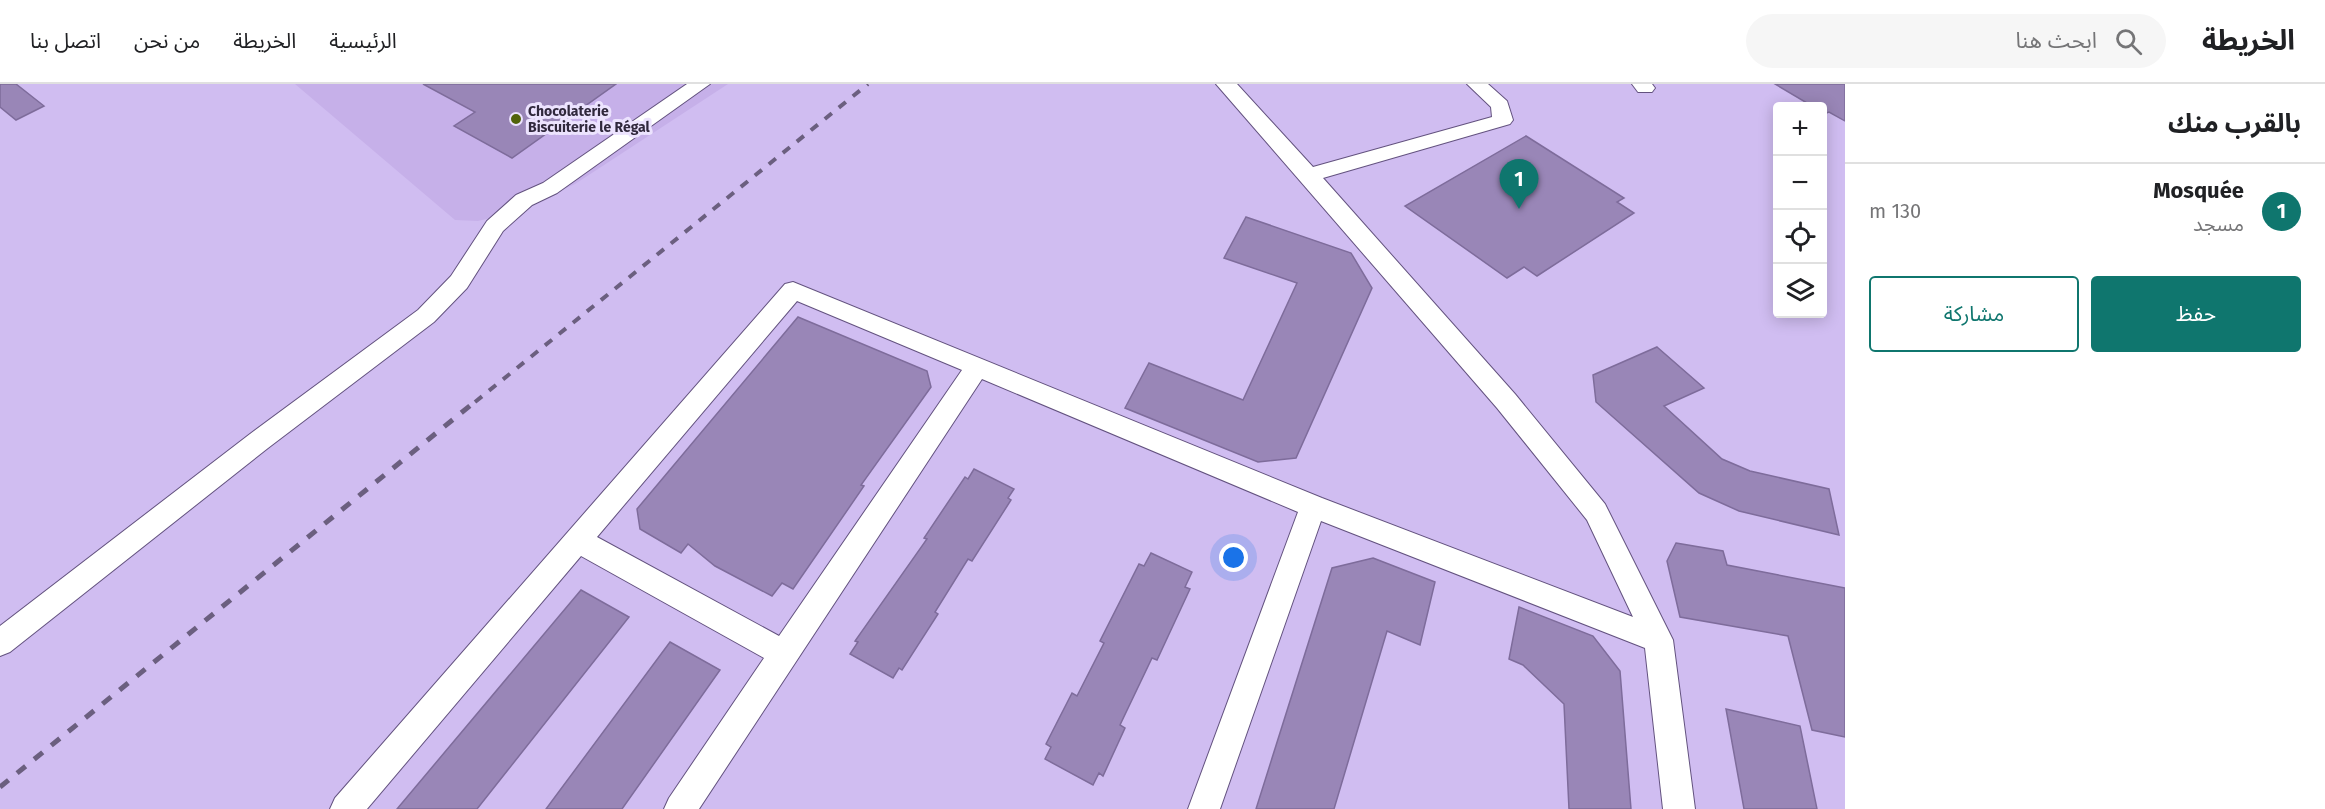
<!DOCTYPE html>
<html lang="ar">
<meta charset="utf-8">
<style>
:root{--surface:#fff;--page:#f6f6f6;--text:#202124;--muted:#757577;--line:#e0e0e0;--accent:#0f766e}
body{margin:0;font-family:"Fira Sans","Noto Sans Arabic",sans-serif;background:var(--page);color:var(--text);direction:rtl}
.controls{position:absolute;right:18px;top:18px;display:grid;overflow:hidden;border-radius:6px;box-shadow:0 3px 15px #0003}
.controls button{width:54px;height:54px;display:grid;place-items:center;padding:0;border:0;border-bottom:2px solid var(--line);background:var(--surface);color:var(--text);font:30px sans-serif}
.you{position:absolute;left:1234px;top:474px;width:21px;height:21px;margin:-15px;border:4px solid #fff;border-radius:50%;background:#1a73e8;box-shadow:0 0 0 9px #1a73e833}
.badge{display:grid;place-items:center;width:39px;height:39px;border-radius:50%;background:var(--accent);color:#fff;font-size:20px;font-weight:700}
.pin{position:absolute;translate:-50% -50px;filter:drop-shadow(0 2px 3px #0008)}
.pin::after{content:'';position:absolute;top:32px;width:21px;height:18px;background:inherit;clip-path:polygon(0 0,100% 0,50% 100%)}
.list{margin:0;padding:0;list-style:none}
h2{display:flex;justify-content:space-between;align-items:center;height:78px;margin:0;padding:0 24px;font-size:26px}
h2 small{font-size:20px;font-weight:400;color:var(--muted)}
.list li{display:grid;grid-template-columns:39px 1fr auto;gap:18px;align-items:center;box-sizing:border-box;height:96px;padding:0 24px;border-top:2px solid var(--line)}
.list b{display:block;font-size:22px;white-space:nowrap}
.list p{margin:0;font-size:20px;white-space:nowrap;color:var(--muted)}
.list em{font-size:20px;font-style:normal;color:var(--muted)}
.actions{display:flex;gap:12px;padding:18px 24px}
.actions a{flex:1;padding:14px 0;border:2px solid var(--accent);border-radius:6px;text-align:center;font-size:21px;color:var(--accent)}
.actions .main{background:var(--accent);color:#fff}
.icon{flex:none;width:33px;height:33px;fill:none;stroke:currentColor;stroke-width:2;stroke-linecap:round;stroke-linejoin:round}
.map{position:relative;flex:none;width:1845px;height:725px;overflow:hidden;direction:ltr}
header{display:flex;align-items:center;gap:36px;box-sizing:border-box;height:84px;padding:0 30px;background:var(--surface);border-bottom:2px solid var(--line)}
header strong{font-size:28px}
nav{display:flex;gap:33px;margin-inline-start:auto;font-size:21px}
.search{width:420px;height:54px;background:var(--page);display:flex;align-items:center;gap:15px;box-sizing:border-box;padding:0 21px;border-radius:33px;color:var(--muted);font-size:22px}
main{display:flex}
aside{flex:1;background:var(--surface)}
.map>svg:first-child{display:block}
.built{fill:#c6b0e9}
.building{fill:#9986b7;stroke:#7e6c9b;stroke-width:1.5}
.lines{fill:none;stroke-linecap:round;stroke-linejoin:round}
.minor-casing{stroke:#63527f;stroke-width:2}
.minor{fill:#fff;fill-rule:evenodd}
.rail-far1{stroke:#6b5f7f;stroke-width:4;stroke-dasharray:9 9;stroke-linecap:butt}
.rail{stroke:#6b5f7f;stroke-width:5;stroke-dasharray:11 11;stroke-linecap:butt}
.poi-dot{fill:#51630b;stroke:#ece3fe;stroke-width:2}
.labels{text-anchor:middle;stroke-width:6;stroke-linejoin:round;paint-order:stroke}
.far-poi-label{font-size:14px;font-weight:bold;fill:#30283c;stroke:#ece3fe;text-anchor:start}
</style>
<header>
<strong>الخريطة</strong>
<div class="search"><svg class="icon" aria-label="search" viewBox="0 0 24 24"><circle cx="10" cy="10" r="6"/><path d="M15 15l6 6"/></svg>ابحث هنا</div>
<nav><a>الرئيسية</a><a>الخريطة</a><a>من نحن</a><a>اتصل بنا</a></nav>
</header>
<main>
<aside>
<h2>بالقرب منك<small></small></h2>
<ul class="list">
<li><span class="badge">1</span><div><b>Mosquée</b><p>مسجد</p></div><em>130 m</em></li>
</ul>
<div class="actions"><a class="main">حفظ</a><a>مشاركة</a></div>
</aside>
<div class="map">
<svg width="1845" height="725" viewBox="0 0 1845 725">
<rect width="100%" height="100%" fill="#d0bdf1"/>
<path class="built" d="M 295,0 L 728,0 L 575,100 L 515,128 L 478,137 L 455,136 Z"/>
<g class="building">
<path d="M 0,0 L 16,0 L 44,22 L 16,36 L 0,23 Z"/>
<path d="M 423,0 L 616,0 L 512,74 L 454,42 L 475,28 Z"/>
<path d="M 1775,0 L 1845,0 L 1845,37 L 1829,28 L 1824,30 L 1822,22 L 1812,22 Z"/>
<path d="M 1526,52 L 1624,114 L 1617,118 L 1634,129 L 1537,192 L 1524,183 L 1507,194 L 1405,122 Z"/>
<path d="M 1246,133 L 1351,169 L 1372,204 L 1296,374 L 1258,378 L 1125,324 L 1149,279 L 1243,316 L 1297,199 L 1224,174 Z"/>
<path d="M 798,233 L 927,287 L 931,303 L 861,401 L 864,402 L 793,505 L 782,499 L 772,512 L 715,482 L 688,460 L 681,469 L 640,445 L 637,425 Z"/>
<path d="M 1657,263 L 1704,304 L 1664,322 L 1722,375 L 1750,387 L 1829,405 L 1839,451 L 1739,427 L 1699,409 L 1596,318 L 1593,291 Z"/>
<path d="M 974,385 L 1014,405 L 1008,414 L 1011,416 L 972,477 L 968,475 L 935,528 L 938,530 L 902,586 L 899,584 L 893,594 L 850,570 L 858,558 L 855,557 L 927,455 L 924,454 L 965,393 L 968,395 Z"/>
<path d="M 1676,459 L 1723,467 L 1727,481 L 1845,504 L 1845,653 L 1812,646 L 1788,552 L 1680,533 L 1667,477 Z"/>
<path d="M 1151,469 L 1192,488 L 1185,503 L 1190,505 L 1157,576 L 1152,574 L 1120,641 L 1125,644 L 1103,692 L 1099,689 L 1093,701 L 1045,675 L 1051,663 L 1046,660 L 1072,609 L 1077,612 L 1104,559 L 1100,557 L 1139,480 L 1144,482 Z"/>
<path d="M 1373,474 L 1435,498 L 1420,561 L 1387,547 L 1334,725 L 1256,725 L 1332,484 Z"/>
<path d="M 581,506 L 629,533 L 477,725 L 397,725 Z"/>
<path d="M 1519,523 L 1593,552 L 1620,587 L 1631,725 L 1569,725 L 1564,620 L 1523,581 L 1509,575 Z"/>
<path d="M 670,558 L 720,586 L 622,725 L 546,725 Z"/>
<path d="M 1726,625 L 1800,642 L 1817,725 L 1744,725 Z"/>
</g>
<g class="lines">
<g class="minor-casing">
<g id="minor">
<path d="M 687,0 L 710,0 L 557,109 L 532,121 L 503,147 L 467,204 L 434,238 L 268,364 L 10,568 L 0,572 L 0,542 L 250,350 L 418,226 L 451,192 L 487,137 L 516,111 L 543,99 Z"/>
<path d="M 1216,0 L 1237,0 L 1313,83 L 1492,33 L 1491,23 L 1467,0 L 1488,0 L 1507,17 L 1513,36 L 1510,40 L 1323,94 L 1515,310 L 1605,420 L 1673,556 L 1695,725 L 1663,725 L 1645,564 L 1321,437 L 1220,725 L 1188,725 L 1298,428 L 982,295 L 699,725 L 664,725 L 669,714 L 764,574 L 581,472 L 367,725 L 330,725 L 335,714 L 785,200 L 793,198 L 1322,414 L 1633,533 L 1587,436 L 1497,324 ZM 797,217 L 962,286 L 779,552 L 597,453 Z"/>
<path d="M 1632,0 L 1652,0 L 1655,4 L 1652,8 L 1638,8 Z"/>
</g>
</g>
<use href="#minor" class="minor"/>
<path class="rail-far1" d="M 475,318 L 868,0"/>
<path class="rail" d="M 0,703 L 477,316"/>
</g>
<circle class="poi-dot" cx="516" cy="35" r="6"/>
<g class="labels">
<g class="far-poi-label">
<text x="528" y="32">Chocolaterie<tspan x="528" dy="16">Biscuiterie le Régal</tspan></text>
</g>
</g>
</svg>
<div class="controls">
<button>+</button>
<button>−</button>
<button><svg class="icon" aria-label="locate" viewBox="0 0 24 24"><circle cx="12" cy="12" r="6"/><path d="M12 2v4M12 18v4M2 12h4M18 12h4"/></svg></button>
<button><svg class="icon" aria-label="layers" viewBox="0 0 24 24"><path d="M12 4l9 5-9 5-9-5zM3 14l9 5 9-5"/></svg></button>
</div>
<div class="you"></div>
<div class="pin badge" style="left:1519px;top:125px">1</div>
</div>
</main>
